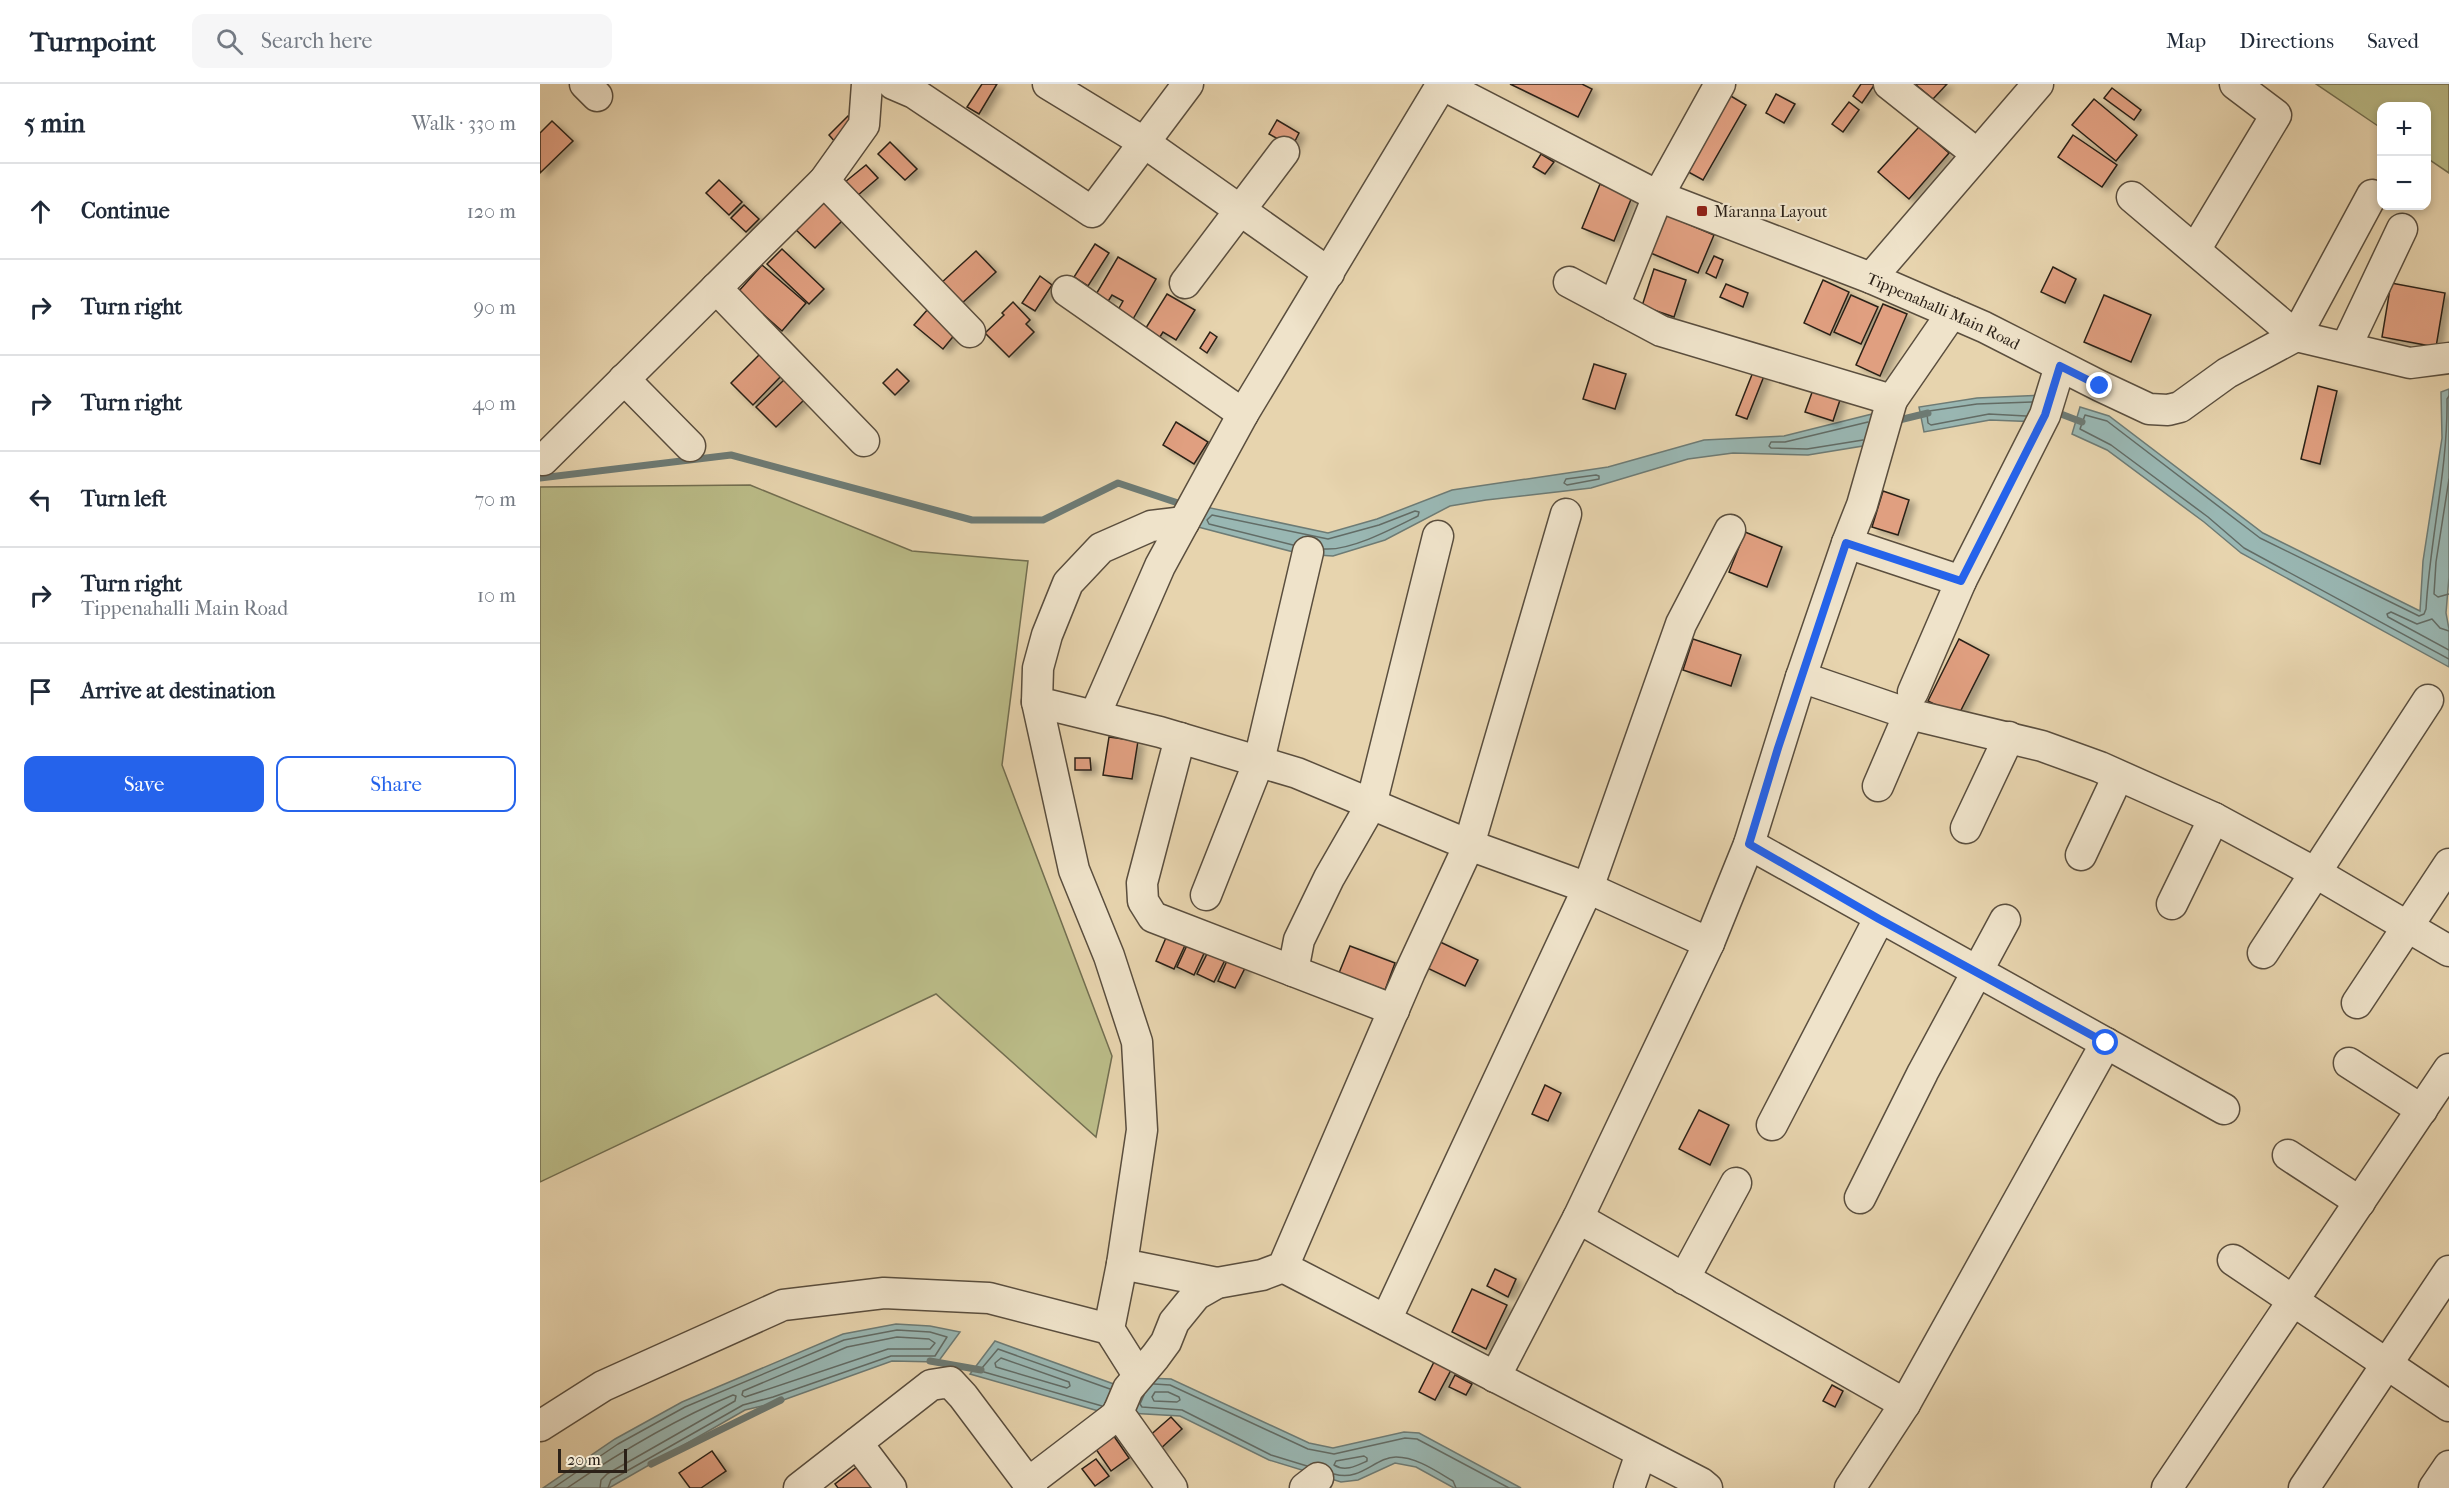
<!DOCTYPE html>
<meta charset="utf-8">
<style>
:root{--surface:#fff;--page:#f6f6f7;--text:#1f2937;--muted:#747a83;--line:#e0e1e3;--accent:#2563eb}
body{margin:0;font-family:"IM FELL French Canon",serif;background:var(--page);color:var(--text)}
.controls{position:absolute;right:18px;top:18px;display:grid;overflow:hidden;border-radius:12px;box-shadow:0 3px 9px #0003}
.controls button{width:54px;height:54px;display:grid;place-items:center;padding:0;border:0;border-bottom:2px solid var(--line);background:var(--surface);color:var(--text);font:30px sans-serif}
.scale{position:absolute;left:18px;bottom:15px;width:69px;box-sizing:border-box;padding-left:6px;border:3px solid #2b2118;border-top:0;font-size:16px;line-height:21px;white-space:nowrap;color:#2b2118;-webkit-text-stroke:4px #efe3ca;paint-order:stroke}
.stop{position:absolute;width:18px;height:18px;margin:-14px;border:4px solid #2563eb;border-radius:50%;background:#fff}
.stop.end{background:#2563eb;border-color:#fff;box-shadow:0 2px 6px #0008}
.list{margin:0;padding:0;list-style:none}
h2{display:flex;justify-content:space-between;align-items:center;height:78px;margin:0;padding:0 24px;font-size:26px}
h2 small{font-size:20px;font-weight:400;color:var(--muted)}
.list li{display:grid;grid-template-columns:39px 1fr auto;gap:18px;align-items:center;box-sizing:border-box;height:96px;padding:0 24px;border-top:2px solid var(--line)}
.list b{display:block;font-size:22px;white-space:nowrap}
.list p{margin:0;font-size:20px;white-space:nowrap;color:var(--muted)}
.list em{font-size:20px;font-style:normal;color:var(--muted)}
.actions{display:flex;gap:12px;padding:18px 24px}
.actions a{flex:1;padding:14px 0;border:2px solid var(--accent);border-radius:12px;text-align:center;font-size:21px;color:var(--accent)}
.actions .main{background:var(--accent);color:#fff}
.icon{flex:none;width:33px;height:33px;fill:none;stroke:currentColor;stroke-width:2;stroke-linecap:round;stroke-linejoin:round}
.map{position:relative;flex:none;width:1909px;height:1404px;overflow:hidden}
header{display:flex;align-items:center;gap:36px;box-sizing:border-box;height:84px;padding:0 30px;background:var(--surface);border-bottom:2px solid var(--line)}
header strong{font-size:28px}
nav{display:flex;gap:33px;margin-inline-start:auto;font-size:21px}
.search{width:420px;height:54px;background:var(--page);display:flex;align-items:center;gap:15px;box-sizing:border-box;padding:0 21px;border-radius:12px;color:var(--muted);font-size:22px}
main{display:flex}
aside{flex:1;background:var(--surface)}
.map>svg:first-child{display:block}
.green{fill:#babb87;stroke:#726e50;stroke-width:1.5}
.water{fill:#99b7b3;stroke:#6d7b75;stroke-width:1.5}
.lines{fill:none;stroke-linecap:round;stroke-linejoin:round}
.shore{stroke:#626c66;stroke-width:1.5}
.stream{stroke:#6d7b75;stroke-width:7}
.building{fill:#e09f80;stroke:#2b2118;stroke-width:1.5;filter:url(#shadow)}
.minor-casing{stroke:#5a4e3e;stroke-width:33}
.minor{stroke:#efe3ca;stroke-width:30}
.route{stroke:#2563eb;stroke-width:8}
.poi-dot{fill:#8f2418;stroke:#efe3ca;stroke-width:2}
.labels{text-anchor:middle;stroke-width:4.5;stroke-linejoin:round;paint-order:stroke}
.poi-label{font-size:16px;fill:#2b2118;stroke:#efe3ca;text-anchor:start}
.street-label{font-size:16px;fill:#2b2118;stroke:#efe3ca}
</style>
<header>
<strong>Turnpoint</strong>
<div class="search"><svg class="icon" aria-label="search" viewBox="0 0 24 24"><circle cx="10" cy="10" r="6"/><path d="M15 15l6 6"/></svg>Search here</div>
<nav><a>Map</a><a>Directions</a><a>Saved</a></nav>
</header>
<main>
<aside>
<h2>5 min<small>Walk · 330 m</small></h2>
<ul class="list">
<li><svg class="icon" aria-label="ahead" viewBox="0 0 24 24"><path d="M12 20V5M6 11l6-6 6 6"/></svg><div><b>Continue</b></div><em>120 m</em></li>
<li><svg class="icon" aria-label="right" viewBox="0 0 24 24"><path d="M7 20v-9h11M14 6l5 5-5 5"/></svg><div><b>Turn right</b></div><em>90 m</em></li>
<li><svg class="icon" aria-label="right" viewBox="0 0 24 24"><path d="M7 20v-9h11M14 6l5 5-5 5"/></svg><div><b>Turn right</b></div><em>40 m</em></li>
<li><svg class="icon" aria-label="left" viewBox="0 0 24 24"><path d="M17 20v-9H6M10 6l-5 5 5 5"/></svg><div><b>Turn left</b></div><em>70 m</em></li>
<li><svg class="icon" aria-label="right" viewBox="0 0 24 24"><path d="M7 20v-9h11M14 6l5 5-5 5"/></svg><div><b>Turn right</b><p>Tippenahalli Main Road</p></div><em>10 m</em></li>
<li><svg class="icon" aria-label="arrive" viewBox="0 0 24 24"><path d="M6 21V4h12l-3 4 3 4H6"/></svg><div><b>Arrive at destination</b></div></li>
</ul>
<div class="actions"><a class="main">Save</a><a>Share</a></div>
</aside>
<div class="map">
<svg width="1909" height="1404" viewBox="0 0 1909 1404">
<defs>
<filter id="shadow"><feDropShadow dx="6" dy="4" stdDeviation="3" flood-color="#0004"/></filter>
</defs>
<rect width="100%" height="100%" fill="#e7d4ae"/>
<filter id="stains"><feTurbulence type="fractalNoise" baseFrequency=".00333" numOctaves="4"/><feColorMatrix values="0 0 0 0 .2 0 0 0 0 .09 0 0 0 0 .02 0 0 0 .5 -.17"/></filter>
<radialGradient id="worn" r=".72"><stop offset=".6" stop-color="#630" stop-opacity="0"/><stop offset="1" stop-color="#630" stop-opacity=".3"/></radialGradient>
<g class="green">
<path d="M 1776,0 L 1909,0 L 1909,89 L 1887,74 L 1886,22 L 1842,22 L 1841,44 Z"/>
<path d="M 210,401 L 372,467 L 488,477 L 462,681 L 572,972 L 556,1053 L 396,910 L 0,1098 L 0,403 Z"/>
</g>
<g class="water">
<path d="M 1909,305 L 1909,493 L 1906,529 L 1909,545 L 1909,583 L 1701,469 L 1664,438 L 1567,366 L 1532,350 L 1540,323 L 1569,332 L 1723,449 L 1880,527 L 1883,477 L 1902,354 L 1901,308 Z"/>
<path d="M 1505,311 L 1498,338 L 1450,336 L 1384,348 L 1379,323 L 1437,314 Z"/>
<path d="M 1336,329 L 1335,360 L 1268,371 L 1193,369 L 1148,375 L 1051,404 L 946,416 L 910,422 L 845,456 L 793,472 L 761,470 L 658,443 L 666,423 L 788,449 L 837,435 L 912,406 L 1068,383 L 1164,356 L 1244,352 Z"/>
<path d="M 356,1240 L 390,1242 L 420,1248 L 398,1278 L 352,1277 L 235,1319 L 205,1326 L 69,1404 L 3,1404 L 75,1355 L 142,1318 L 303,1250 Z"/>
<path d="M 455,1257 L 582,1303 L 569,1330 L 430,1290 Z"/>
<path d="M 606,1294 L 631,1295 L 769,1359 L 793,1364 L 864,1348 L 879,1349 L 981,1404 L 914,1404 L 876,1383 L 855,1379 L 818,1396 L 801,1398 L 729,1376 L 640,1332 L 589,1329 Z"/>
</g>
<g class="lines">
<g class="shore">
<path d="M 1909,312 L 1907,315 C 1908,385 1890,454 1886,525 L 1884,530 L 1879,532 L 1720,454 L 1567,337 L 1545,331 L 1540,345 L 1571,361 L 1668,433 L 1704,464 L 1909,575"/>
<path d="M 1486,332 L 1449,330 L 1391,341 L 1388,339 L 1387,330 L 1389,327 L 1437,320 L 1492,318"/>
<path d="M 1323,356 L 1267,365 L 1231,364 L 1229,362 L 1231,358 L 1245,358 L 1328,338"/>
<path d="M 1056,391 L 1059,392 L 1059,395 L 1027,401 L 1024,399 L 1026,395 Z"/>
<path d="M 1909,395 L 1896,478 L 1894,510 L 1898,513 L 1909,510"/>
<path d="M 753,461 L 669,440 L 667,436 L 672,431 L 788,455 L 839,441 L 875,427 L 879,428 L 878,432 C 854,444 811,467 784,465"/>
<path d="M 1909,547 L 1900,544 L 1892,535 L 1877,540 L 1851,528 L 1847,530 L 1848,533 L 1909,566"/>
<path d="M 357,1253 L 389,1255 L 395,1259 L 390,1265 L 348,1265 L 205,1313 L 202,1311 L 203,1307 L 307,1263 Z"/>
<path d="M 461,1274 L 529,1298 L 530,1302 L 527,1304 L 456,1283 L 455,1279 Z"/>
<path d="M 614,1300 L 630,1301 L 768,1365 L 794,1370 L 865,1354 L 877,1355 L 969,1404"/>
<path d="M 615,1308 L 628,1308 L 639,1313 L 640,1316 L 637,1318 L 614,1317 L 612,1313 Z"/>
<path d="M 604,1311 L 600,1320 L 602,1323 L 642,1326 L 731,1371 L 767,1382"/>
<path d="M 562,1322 L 444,1288 L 442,1284 L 458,1265 L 570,1305"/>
<path d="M 824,1372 L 827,1374 L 827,1377 C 816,1382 805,1388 794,1381 L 796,1377 Z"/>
<path d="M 794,1390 C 821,1398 835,1373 856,1373 C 876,1373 896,1387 913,1397 L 916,1404"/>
<path d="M 13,1404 L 78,1360 L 145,1323 L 304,1256 L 357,1246 L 390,1248 L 407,1253 L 395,1272 L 351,1272 L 233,1313 L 203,1321 L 71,1396 L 68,1404"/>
<path d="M 27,1404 C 80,1368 133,1336 193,1311 L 196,1312 L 195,1317 L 67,1390 L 61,1396 L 60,1404"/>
</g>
<g class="stream">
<path d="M 1513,327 L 1542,338"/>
<path d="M 1355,337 L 1388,329"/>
<path d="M 0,394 L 191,371 L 432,436 L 503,436 L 578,399 L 644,421"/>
<path d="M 390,1277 L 441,1286"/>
<path d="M 111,1380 L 241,1316"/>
</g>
</g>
<g class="building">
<path d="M 442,0 L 457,0 L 439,30 L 427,23 Z"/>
<path d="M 970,0 L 1042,0 L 1052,5 L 1038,33 Z"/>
<path d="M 1321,0 L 1335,0 L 1322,19 L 1313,12 Z"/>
<path d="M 1375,0 L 1407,0 L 1393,15 Z"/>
<path d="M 1572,4 L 1601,26 L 1594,36 L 1564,14 Z"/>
<path d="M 1184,8 L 1206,21 L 1163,96 L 1141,84 Z"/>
<path d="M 1236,10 L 1255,20 L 1244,39 L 1226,29 Z"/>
<path d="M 1554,15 L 1597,51 L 1576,77 L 1532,41 Z"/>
<path d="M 1309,18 L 1319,26 L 1303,48 L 1292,40 Z"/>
<path d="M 308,32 L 316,39 L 296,59 L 289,51 Z"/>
<path d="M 737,36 L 759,49 L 752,63 L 729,50 Z"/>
<path d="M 12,37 L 33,57 L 0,89 L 0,49 Z"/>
<path d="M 1379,43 L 1409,69 L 1369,115 L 1338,88 Z"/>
<path d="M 1533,51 L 1577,81 L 1562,103 L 1518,73 Z"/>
<path d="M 350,58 L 377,85 L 365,96 L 338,70 Z"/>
<path d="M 1001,70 L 1014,78 L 1005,90 L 993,83 Z"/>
<path d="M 326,81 L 338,94 L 317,112 L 305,98 Z"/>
<path d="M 179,96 L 202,118 L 189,131 L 166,109 Z"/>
<path d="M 1060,100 L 1092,113 L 1074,157 L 1042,144 Z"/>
<path d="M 282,114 L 304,135 L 275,164 L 253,143 Z"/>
<path d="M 204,121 L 219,135 L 206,148 L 191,134 Z"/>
<path d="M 1122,129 L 1174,151 L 1158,189 L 1106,167 Z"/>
<path d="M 555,160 L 569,169 L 548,202 L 534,193 Z"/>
<path d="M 242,165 L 284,205 L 269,220 L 227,180 Z"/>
<path d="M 436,167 L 456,188 L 420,221 L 400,200 Z"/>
<path d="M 1174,172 L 1183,176 L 1176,194 L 1166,189 Z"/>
<path d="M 578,173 L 616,195 L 593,235 L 578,226 L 583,217 L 572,211 L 567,219 L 555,212 Z"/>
<path d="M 222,181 L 266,219 L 242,247 L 198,208 Z"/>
<path d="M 1513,183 L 1536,195 L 1525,219 L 1501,208 Z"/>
<path d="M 1114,185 L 1146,196 L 1134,233 L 1102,222 Z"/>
<path d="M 500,192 L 512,201 L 495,227 L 482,219 Z"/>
<path d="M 1283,196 L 1309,208 L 1290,251 L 1264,239 Z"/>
<path d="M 1851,199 L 1905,209 L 1896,263 L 1842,253 Z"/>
<path d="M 1186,200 L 1208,209 L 1203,223 L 1180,213 Z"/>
<path d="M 627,210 L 655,226 L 636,256 L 623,248 L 618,256 L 604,247 Z"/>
<path d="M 1311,211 L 1338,223 L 1321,260 L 1294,248 Z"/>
<path d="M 1564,211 L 1611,231 L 1591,278 L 1544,258 Z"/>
<path d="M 473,218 L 490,236 L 486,240 L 494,248 L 469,273 L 445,249 L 464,231 L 462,229 Z"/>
<path d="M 1343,220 L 1367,230 L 1340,292 L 1316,281 Z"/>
<path d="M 388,225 L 416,249 L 403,265 L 374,241 Z"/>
<path d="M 670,248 L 677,253 L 667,269 L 660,264 Z"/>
<path d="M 222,268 L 244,289 L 213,321 L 191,299 Z"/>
<path d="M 1054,280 L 1086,290 L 1075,325 L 1043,315 Z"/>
<path d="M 1215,283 L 1226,287 L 1207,335 L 1196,331 Z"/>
<path d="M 357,285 L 369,297 L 355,311 L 343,299 Z"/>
<path d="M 244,296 L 264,316 L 236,343 L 216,323 Z"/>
<path d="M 1275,300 L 1302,310 L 1293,337 L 1265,328 Z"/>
<path d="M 1778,302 L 1797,307 L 1780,380 L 1761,375 Z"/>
<path d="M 636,338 L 668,358 L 654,380 L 623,361 Z"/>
<path d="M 1343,407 L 1369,416 L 1358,451 L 1332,443 Z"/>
<path d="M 1205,448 L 1242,463 L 1227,503 L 1189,488 Z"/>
<path d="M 1153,555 L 1201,571 L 1191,602 L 1143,586 Z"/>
<path d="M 1419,555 L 1449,571 L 1418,632 L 1388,617 Z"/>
<path d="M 569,653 L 598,657 L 592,695 L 563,691 Z"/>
<path d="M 535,674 L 550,674 L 551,686 L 535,686 Z"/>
<path d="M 628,849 L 647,857 L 634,885 L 616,877 Z"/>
<path d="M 896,856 L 938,876 L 925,902 L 883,882 Z"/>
<path d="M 649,857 L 666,865 L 654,891 L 637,883 Z"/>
<path d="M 810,862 L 855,879 L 845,906 L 799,889 Z"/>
<path d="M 670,864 L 687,872 L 674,898 L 657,890 Z"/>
<path d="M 690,870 L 708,878 L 695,904 L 678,897 Z"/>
<path d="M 1005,1001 L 1021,1009 L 1008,1037 L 992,1030 Z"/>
<path d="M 1159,1026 L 1189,1041 L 1170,1081 L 1139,1065 Z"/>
<path d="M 955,1185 L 976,1195 L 968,1213 L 947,1202 Z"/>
<path d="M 932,1205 L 967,1221 L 946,1265 L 912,1248 Z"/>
<path d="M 894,1278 L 911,1286 L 895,1316 L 879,1308 Z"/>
<path d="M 915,1291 L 932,1300 L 926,1311 L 909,1303 Z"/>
<path d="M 1292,1301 L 1303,1307 L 1295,1323 L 1283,1317 Z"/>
<path d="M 631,1333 L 642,1345 L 619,1366 L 607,1354 Z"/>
<path d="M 569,1345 L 589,1374 L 571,1387 L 551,1358 Z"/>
<path d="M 172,1367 L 186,1387 L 161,1404 L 150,1404 L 139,1389 Z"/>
<path d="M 556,1375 L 569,1392 L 555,1402 L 542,1385 Z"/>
<path d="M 322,1379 L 337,1399 L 331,1404 L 298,1404 L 295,1400 Z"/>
</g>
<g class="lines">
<g class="minor-casing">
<g id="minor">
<path d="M 45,0 L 57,12"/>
<path d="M 353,0 L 374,9 L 552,128 L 648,0"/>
<path d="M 508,0 L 605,59 L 789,189"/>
<path id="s1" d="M 901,0 L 1118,112 L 1331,194 L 1444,243 L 1560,302 L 1609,325 L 1628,326 L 1640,323 L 1687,289 L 1756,252 L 1870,279 L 1909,274"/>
<path d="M 1349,0 L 1437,70"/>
<path d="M 284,97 L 430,248"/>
<path d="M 1592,113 L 1756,252 L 1832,111"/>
<path d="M 1655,166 L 1736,31 L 1695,0"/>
<path d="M 1331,194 L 1498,0"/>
<path d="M 1029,198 L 1121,247 L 1352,316 L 1412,229"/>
<path d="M 645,199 L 744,68"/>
<path d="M 176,204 L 324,357"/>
<path d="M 527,207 L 703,330"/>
<path d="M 1074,222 L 1118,112 L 1180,0"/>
<path d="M 1806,263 L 1862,145"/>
<path d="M 84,295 L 150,362"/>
<path d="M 3,376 L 284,97 L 324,41 L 327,0"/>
<path d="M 644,438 L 611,442 L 561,464 L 528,499 L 507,551 L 498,584 L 497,618 L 620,648 L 757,689 L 929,761 L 1048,804 L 1169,859"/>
<path d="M 1307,459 L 1421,497 L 1505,331 L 1520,282"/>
<path d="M 1261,593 L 1369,630 L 1502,662 L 1560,683 L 1674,734 L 1783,793 L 1909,867"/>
<path d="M 1373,608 L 1421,497"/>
<path d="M 497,618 L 534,786 L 569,872 L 597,958 L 602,1046 L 582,1180 L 677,1199"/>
<path d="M 555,631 L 620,482 L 703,330 L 902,0"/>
<path d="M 640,654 L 602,799 L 603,817 L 613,833 L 854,926"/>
<path d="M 1338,702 L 1369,630"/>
<path d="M 1426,744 L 1469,653"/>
<path d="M 1209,760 L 1684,1025"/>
<path d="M 1541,771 L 1578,692"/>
<path d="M 666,811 L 719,677 L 768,468"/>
<path d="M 1632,820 L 1674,734"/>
<path d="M 1723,869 L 1888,616"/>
<path d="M 753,887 L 759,856 L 789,794 L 831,721 L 898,452"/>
<path d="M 1817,919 L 1909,780"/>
<path d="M 1809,979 L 1882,1026"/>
<path d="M 1232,1041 L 1339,835"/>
<path d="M 1748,1071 L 1820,1118"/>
<path d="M 1320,1114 L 1383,988 L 1465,836"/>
<path d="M 1038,1134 L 1365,1320"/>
<path d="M 1693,1176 L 1909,1322"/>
<path d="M 582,1180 L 569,1245 L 598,1291"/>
<path d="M 743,1183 L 1161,1399 L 1167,1404"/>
<path d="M 1144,1195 L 1196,1099"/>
<path d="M 846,1236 L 1048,804 L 1141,540 L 1190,446"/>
<path d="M 955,1293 L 1038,1134 L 1169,859 L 1209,760 L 1261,593 L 1307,459 L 1322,421 L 1352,316"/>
<path d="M 578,1328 L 632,1404"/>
<path d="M 0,1342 L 63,1302 L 243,1221 L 344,1209 L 449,1214 L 569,1245"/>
<path d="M 317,1359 L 351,1404"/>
<path d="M 488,1399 L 577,1331 L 588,1305 L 615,1273 L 626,1258 L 634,1238 L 656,1211 L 677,1199 L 722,1191 L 743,1183 L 870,888 L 929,761 L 1026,430"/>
<path d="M 259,1404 L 391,1301 L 410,1298 L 423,1312 L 492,1404"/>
<path d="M 765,1404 L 778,1394"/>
<path d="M 1089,1404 L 1101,1369"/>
<path d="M 1310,1404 L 1365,1320 L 1566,959"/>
<path d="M 1627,1404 L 1909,985"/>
<path d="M 1764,1404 L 1909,1187"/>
<path d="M 1894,1404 L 1909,1382"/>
</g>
</g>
<use href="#minor" class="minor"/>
</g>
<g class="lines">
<path class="route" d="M 1560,302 L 1520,282 L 1505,331 L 1421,497 L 1306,459 L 1238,664 L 1209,760 L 1339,835 L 1566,959"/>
</g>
<rect class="poi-dot" x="1156" y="121" width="12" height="12" rx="3"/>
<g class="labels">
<g class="poi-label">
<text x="1174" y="133">Maranna Layout</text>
</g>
<g class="street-label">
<text dy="6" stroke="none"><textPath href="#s1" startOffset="552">Tippenahalli Main Road</textPath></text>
</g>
</g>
<rect width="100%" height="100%" filter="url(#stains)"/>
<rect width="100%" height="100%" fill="url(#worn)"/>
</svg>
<div class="controls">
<button>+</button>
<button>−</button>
</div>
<div class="scale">20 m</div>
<div class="stop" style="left:1566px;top:959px"></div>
<div class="stop end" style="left:1560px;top:302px"></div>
</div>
</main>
